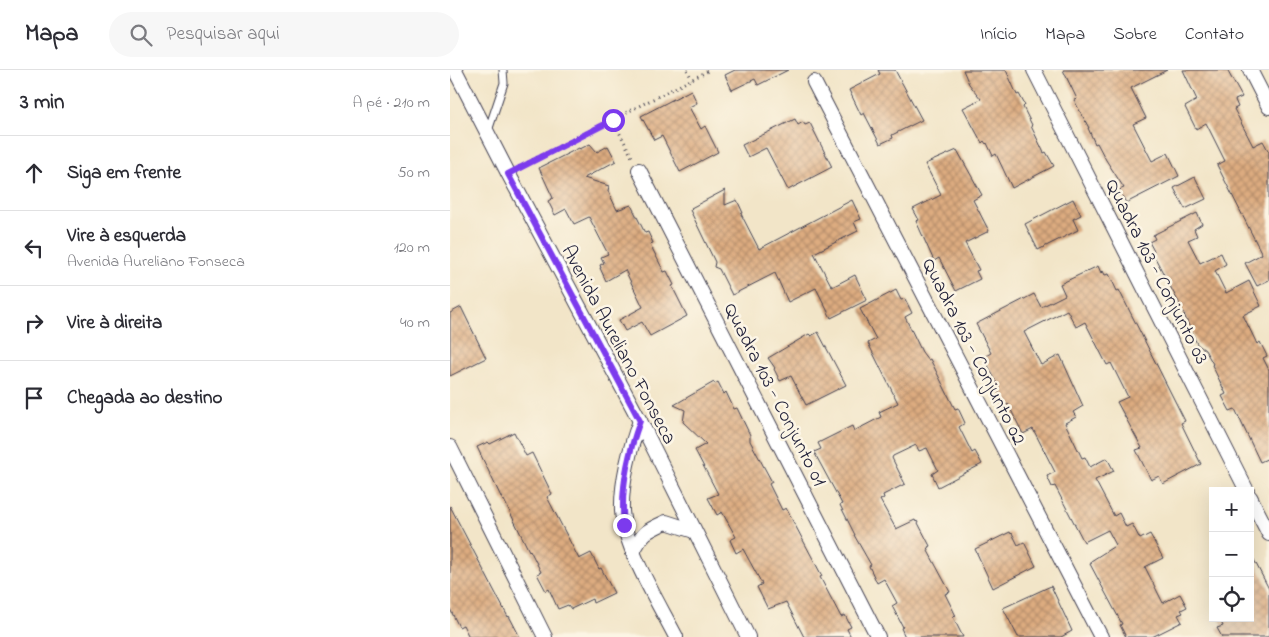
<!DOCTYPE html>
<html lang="pt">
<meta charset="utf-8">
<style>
:root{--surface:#fff;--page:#f7f7f7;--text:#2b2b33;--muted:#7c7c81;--line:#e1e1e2}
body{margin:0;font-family:"Indie Flower",sans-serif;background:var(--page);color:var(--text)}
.controls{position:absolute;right:15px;bottom:15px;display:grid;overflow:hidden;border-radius:0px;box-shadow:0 5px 20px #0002}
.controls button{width:45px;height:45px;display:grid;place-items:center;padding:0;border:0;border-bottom:1px solid var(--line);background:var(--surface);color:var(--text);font:25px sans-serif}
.stop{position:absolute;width:15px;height:15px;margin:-11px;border:4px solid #7c3aed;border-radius:50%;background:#fff}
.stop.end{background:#7c3aed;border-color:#fff;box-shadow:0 1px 5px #0008}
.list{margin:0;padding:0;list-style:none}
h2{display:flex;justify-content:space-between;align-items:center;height:65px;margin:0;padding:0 20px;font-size:21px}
h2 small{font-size:16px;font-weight:400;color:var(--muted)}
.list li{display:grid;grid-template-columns:32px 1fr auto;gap:15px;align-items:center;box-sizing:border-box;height:75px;padding:0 20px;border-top:1px solid var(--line)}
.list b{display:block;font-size:19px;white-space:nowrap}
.list p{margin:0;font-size:16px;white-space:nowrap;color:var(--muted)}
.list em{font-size:16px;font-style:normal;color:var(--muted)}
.icon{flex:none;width:28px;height:28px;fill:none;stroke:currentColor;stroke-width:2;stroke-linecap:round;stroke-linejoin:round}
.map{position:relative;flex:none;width:819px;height:567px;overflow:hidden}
header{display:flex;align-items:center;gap:30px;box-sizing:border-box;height:70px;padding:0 25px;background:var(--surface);border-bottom:1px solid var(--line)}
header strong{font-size:24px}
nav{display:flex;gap:28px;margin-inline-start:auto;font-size:18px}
.search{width:350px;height:45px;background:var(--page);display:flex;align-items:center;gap:12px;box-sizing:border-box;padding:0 18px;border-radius:28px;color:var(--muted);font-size:19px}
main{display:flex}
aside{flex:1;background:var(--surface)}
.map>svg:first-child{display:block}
.building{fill:url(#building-cross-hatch)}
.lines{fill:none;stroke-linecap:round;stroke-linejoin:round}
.lane-casing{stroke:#413f50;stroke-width:9}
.street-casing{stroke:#413f50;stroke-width:16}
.path{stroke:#413f50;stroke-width:3;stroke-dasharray:1 4;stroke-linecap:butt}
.lane{stroke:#fff;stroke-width:7}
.street{stroke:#fff;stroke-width:14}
.route{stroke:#7c3aed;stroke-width:6}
.labels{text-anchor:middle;stroke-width:5;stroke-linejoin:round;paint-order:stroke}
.street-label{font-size:20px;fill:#22223b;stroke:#fcf5e5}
</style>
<header>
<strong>Mapa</strong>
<div class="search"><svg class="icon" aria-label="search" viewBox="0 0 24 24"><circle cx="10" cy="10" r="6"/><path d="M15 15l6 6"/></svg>Pesquisar aqui</div>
<nav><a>Início</a><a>Mapa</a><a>Sobre</a><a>Contato</a></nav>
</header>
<main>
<aside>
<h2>3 min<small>A pé · 210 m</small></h2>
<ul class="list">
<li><svg class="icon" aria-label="ahead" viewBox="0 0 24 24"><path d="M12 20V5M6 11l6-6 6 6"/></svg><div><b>Siga em frente</b></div><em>50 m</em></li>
<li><svg class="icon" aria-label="left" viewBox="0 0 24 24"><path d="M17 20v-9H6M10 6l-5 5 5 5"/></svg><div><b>Vire à esquerda</b><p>Avenida Aureliano Fonseca</p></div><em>120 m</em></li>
<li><svg class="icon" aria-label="right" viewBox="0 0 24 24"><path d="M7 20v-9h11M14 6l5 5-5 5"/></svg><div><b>Vire à direita</b></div><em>40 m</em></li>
<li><svg class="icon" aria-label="arrive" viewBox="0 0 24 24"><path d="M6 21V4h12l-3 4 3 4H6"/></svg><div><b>Chegada ao destino</b></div></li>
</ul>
</aside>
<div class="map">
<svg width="819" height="567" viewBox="0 0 819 567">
<defs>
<pattern id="building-cross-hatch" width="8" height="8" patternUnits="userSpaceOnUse" patternTransform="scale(1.25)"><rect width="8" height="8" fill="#ddac80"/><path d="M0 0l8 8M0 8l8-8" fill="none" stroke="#b38c6a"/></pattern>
</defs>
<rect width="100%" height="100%" fill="#fcf5e5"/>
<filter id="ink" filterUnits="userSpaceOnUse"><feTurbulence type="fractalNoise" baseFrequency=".02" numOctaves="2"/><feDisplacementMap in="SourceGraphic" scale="10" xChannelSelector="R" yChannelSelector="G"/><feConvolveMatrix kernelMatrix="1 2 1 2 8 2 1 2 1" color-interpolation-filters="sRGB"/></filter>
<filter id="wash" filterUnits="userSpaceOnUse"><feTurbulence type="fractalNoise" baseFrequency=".0096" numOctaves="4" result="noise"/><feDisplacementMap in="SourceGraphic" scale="20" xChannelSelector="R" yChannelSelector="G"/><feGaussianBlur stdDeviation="1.12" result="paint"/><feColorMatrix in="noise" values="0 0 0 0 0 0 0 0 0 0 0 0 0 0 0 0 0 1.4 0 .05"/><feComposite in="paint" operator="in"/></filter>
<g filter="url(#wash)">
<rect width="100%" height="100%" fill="#f2e5c8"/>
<g id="blocks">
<g class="building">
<path d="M 285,0 L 338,0 L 308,15 L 305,9 L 282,20 L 275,5 Z"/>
<path d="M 428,0 L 445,0 L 472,50 L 442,65 L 443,68 L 430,74 L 414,43 L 411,45 L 399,20 L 430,4 Z"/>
<path d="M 513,0 L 556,0 L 567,25 L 569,24 L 575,35 L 573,37 L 582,55 L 581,56 L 594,83 L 596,82 L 604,96 L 562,118 L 546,84 L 543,86 L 537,73 L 536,74 L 534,71 L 532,73 L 513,38 L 531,29 L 519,14 Z"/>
<path d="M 613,0 L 717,0 L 681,18 L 696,48 L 683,54 L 702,91 L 718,83 L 729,106 L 676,133 L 669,120 L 674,118 L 656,90 L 647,73 L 645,74 L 638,58 L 639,58 L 624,30 L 627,29 Z"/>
<path d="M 733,0 L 777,0 L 792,27 L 785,30 L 788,37 L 784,39 L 803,76 L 813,71 L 819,82 L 819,210 L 807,216 L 795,193 L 812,184 L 767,95 L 775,91 L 756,53 L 746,59 L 735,37 L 747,30 Z"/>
<path d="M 241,20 L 247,33 L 239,37 L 251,59 L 255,56 L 268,82 L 230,102 L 212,66 L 204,70 L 191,46 Z"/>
<path d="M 345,49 L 348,55 L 353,52 L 355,55 L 360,53 L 382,97 L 338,120 L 316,78 L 298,87 L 292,75 Z"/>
<path d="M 140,74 L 147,82 L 158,76 L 166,91 L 134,108 L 159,116 L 158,121 L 167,140 L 181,135 L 195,163 L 198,162 L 203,173 L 200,174 L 214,202 L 217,201 L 224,215 L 222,216 L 237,246 L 200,266 L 192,252 L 175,261 L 169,250 L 193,237 L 175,200 L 156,211 L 150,198 L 151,198 L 150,195 L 154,193 L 151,187 L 158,184 L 139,147 L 124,154 L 116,139 L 105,145 L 98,131 L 103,128 L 89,98 L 129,78 L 130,79 Z"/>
<path d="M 507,80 L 532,125 L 523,130 L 539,161 L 515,173 L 529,200 L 526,201 L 530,209 L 506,221 L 489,188 L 484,191 L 466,151 L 469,150 L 463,139 L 491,125 L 475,94 Z"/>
<path d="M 745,107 L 756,129 L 735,139 L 724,118 Z"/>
<path d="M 275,120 L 275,135 L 287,130 L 293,143 L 291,144 L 309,179 L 402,130 L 411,149 L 404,152 L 408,161 L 364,183 L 382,217 L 405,205 L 417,230 L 381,248 L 366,218 L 338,232 L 325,203 L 282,225 L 269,199 L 264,197 L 265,192 L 240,140 L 242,139 L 241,138 Z"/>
<path d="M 623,129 L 631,145 L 623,149 L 628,160 L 588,180 L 575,154 Z"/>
<path d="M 747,143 L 752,154 L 744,159 L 747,166 L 738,170 L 750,193 L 771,183 L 776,194 L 765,201 L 776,223 L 799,211 L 811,236 L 793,245 L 807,274 L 810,272 L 817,286 L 813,288 L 819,300 L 819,388 L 810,392 L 785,339 L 780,341 L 772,326 L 776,324 L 762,295 L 763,294 L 755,280 L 747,274 L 729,233 L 702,182 L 704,181 L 699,172 L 705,169 L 703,165 Z"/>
<path d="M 648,196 L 651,203 L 653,201 L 655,205 L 659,204 L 667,221 L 669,220 L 735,351 L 731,353 L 751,394 L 713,414 L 709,406 L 701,410 L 686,380 L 692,378 L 667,332 L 678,327 L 661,293 L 657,295 L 635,252 L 626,257 L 617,240 L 574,262 L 591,295 L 610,285 L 633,336 L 623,342 L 626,347 L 615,353 L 632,388 L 635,387 L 640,397 L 657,388 L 664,401 L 645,410 L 664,446 L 669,443 L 676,457 L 682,454 L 690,469 L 700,464 L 713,488 L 695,497 L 713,533 L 730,524 L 737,537 L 731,540 L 733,543 L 728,545 L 732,552 L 702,567 L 676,567 L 670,555 L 672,554 L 640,494 L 642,493 L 641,491 L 666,475 L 658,460 L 634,472 L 605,416 L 602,417 L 597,406 L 605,402 L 583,359 L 573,364 L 558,334 L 555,335 L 548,321 L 550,320 L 534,287 L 541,283 L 526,254 L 584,224 L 591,237 L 615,225 L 610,214 Z"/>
<path d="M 446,220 L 451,230 L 455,229 L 462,243 L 455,247 L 472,282 L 478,290 L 480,289 L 505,339 L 508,338 L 515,353 L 509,357 L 522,383 L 525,381 L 532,394 L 488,417 L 482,404 L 488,400 L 477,378 L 469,381 L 466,375 L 443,386 L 442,388 L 455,414 L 433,425 L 434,428 L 430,430 L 446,459 L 465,450 L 466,452 L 467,451 L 480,476 L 478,477 L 479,480 L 478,481 L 500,522 L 495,524 L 506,546 L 503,547 L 513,567 L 455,567 L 451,558 L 453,557 L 442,536 L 447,533 L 434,509 L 427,513 L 419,496 L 421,495 L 404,465 L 405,465 L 390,435 L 392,434 L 364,382 L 371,379 L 368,373 L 402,356 L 404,361 L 431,347 L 429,342 L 448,333 L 418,273 L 426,269 L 410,239 Z"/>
<path d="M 11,237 L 36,288 L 0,306 L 0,243 Z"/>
<path d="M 368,262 L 396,315 L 356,335 L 341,306 L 330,311 L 324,299 L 325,298 L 318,288 L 359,264 L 361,266 Z"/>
<path d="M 264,312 L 265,314 L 268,312 L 274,324 L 276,322 L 284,339 L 287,338 L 300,365 L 300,371 L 322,412 L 319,414 L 332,440 L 336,438 L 372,506 L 370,507 L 391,547 L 395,545 L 401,557 L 397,559 L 401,567 L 354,567 L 336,532 L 318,539 L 307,517 L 312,514 L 293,479 L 286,483 L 280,470 L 286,467 L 272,442 L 267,445 L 258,428 L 268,424 L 245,380 L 256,374 L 233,352 L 235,340 L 224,335 Z"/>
<path d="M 64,362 L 76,386 L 82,383 L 102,424 L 97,427 L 129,489 L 141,483 L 149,499 L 151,498 L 164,523 L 143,533 L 142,529 L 121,539 L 118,535 L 108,539 L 99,519 L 96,521 L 87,504 L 91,502 L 80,480 L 79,481 L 54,430 L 53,431 L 27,377 L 38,372 L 40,374 Z"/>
<path d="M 0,436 L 58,547 L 59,546 L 70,567 L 19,567 L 13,555 L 9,557 L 0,539 Z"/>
<path d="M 560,462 L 561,464 L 562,463 L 568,475 L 574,472 L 586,496 L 543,518 L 525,479 Z"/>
<path d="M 800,482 L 819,519 L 819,567 L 772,567 L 767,558 L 773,556 L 769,548 L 800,548 Z"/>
<path d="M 601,516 L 622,561 L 611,567 L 568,567 L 553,538 Z"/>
</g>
</g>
</g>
<g filter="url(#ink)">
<use href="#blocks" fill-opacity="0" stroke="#413f50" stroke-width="1"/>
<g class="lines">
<g class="lane-casing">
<path id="lane" d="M 38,61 L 54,13 L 53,0"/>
</g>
<g class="street-casing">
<g id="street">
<path d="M 5,0 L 58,103 L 190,351 L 298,567"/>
<path d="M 584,0 L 797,421"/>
<path d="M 800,0 L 819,37"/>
<path d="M 364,12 L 651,567"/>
<path d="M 189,100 L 428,567"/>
<path d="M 190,351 C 180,377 171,413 172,441 C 175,479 208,532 226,567"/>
<path d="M 0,377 L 95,567"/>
<path d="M 800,427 L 819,464"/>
<path d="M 183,482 C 193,462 196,461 216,452 L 244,461"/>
</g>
</g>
<g class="path">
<path d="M 237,0 L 242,9"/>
<path d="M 163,50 L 183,89"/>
<path d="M 69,97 L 260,0"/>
</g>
<use href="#lane" class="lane"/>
<use href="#street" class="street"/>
</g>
</g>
<g class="lines" filter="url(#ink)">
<path class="route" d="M 163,50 L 58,104 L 190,351 C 178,384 170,420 174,455"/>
</g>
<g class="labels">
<g class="street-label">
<text transform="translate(708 201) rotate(63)" y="7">Quadra 103 - Conjunto 03</text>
<text transform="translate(170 274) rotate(62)" y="7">Avenida Aureliano Fonseca</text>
<text transform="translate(525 281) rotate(63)" y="7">Quadra 103 - Conjunto 02</text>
<text transform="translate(326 324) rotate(63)" y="7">Quadra 103 - Conjunto 01</text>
</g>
</g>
</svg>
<div class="controls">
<button>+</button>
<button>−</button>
<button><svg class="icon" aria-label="locate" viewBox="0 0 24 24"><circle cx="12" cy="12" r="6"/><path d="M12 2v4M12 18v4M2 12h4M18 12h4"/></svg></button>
</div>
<div class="stop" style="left:163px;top:50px"></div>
<div class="stop end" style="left:174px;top:455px"></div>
</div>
</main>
